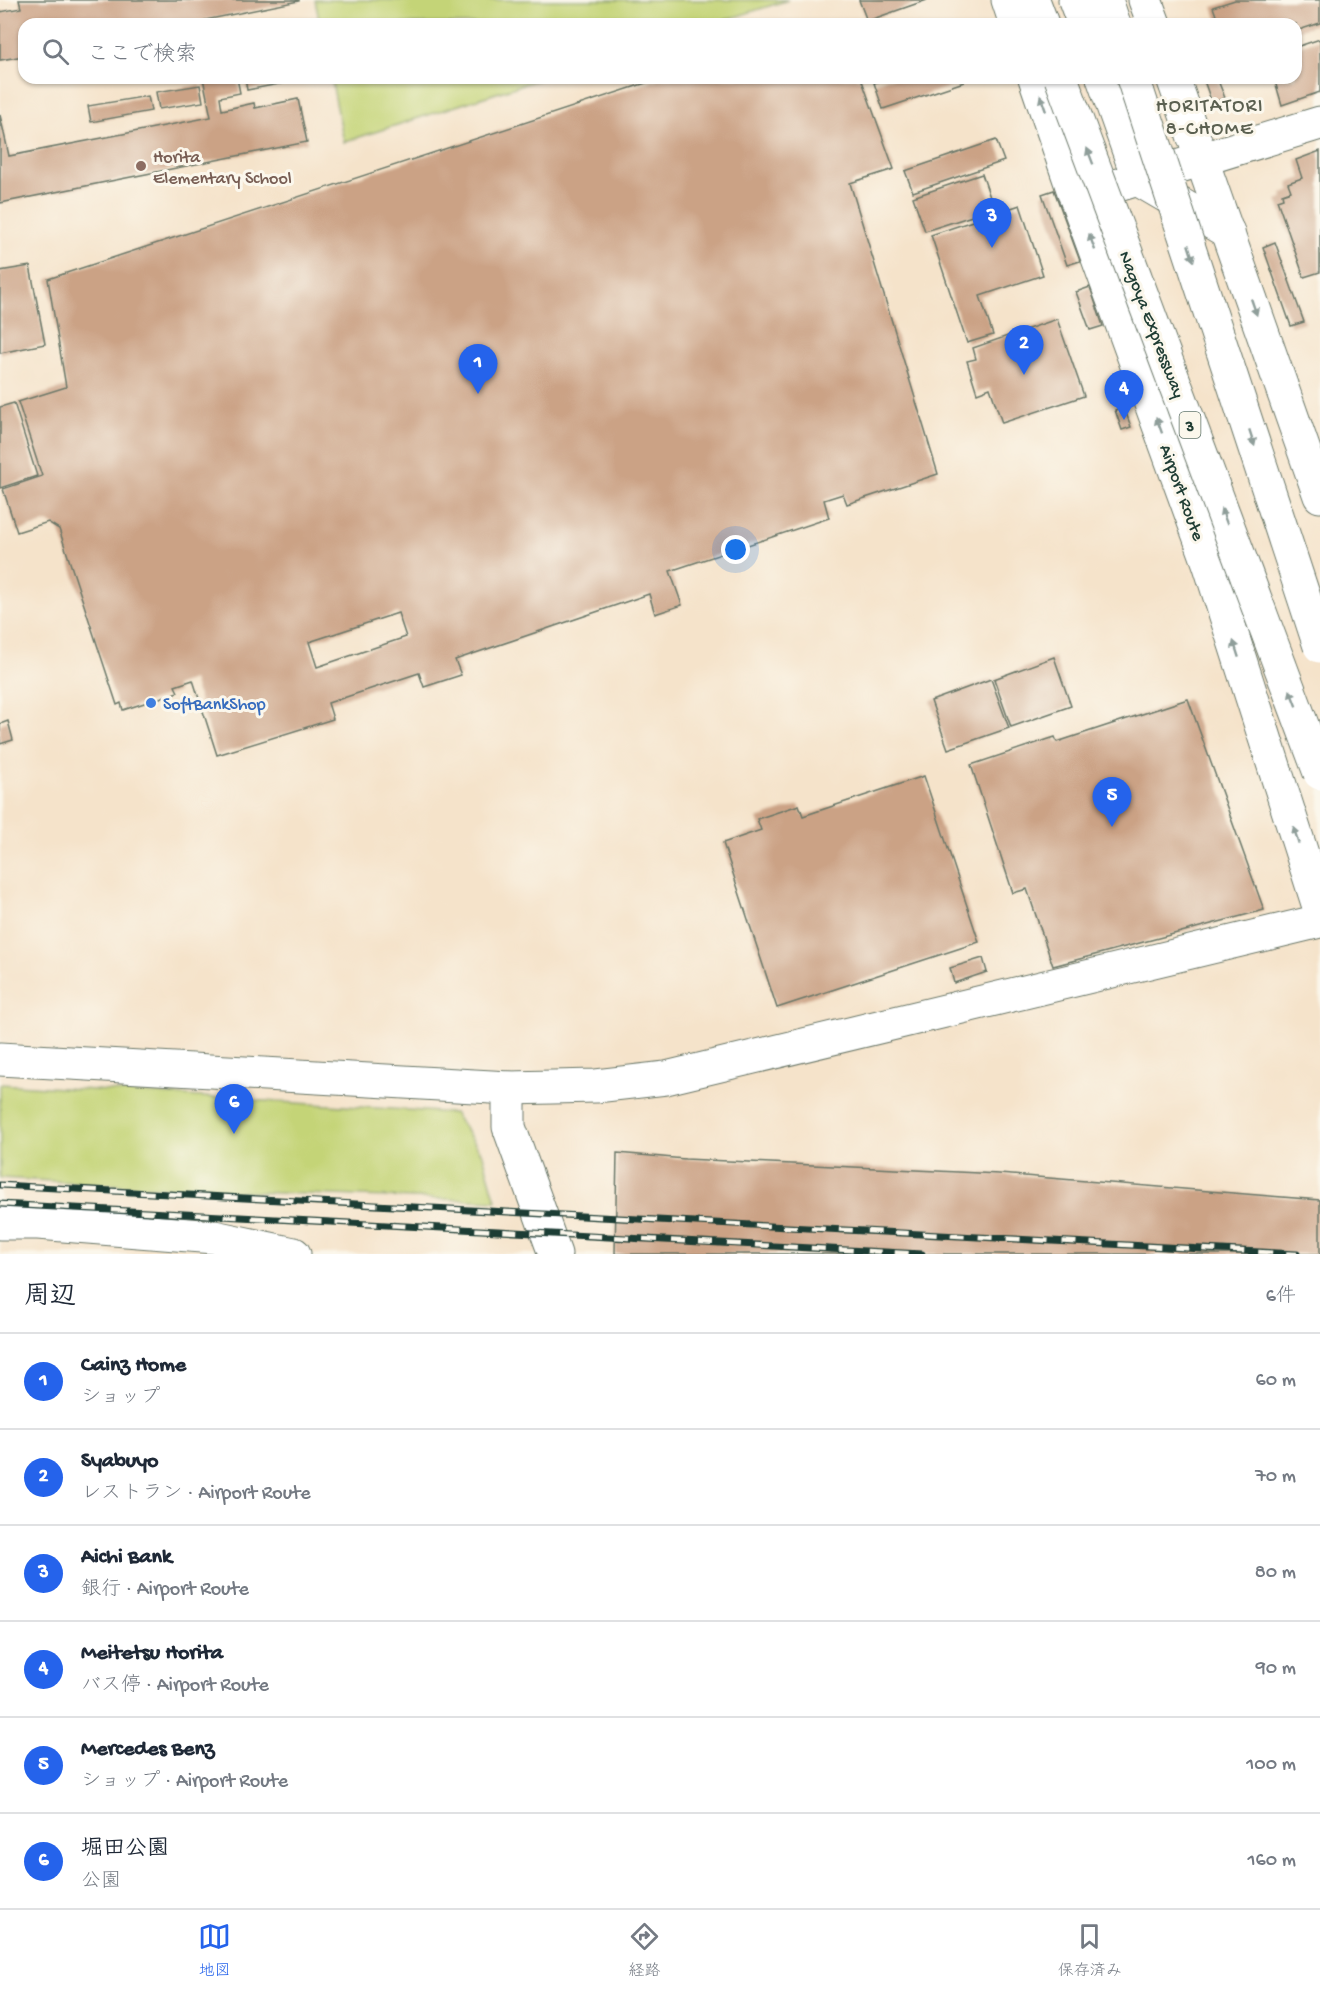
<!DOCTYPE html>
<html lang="ja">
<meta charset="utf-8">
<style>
:root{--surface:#fff;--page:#f6f6f7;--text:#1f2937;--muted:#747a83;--line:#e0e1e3;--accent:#2563eb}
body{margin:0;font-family:"Gochi Hand","Klee One",sans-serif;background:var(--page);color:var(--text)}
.you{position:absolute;left:736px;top:550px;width:21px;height:21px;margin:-15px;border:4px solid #fff;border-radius:50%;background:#1a73e8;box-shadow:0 0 0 9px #1a73e833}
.badge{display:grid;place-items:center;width:39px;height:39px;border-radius:50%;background:var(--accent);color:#fff;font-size:20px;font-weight:700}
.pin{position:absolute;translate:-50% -50px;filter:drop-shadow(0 2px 3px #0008)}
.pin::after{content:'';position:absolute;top:32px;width:21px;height:18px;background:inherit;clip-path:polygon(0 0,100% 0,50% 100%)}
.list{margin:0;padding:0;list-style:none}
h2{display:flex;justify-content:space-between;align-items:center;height:78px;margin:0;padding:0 24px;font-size:26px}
h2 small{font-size:20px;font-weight:400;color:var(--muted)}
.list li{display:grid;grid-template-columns:39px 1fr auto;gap:18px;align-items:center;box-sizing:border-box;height:96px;padding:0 24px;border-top:2px solid var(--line)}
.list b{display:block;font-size:22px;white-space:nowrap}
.list p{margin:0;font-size:20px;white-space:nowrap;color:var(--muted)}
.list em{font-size:20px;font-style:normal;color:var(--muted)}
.icon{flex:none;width:33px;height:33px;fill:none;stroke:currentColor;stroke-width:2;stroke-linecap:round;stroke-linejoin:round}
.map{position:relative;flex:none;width:1320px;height:1254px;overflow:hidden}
.search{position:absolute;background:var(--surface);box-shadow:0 2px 4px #0004;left:18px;right:18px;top:18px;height:66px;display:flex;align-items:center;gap:15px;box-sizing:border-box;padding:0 21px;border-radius:18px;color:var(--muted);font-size:22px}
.sheet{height:654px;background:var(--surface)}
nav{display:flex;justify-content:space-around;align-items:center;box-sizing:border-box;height:84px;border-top:2px solid var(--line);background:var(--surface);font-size:16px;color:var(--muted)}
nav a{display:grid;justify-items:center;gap:3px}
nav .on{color:var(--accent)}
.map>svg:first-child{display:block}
.green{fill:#c4d477;stroke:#728856;stroke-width:1.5}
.building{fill:#cba285;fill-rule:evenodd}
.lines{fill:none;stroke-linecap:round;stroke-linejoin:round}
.minor-casing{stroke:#6a7768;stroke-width:35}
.major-casing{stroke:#6a7768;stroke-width:35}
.highway-casing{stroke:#6a7768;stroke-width:35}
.minor{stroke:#fff;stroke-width:33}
.major{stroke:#fff;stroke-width:33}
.highway{stroke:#fff;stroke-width:33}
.rail-casing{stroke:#1f3d34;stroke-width:7}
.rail{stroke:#fbf7ec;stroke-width:4.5;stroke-dasharray:14;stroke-linecap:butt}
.highway-bridge-casing{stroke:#6a7768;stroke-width:35;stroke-linecap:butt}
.highway-bridge{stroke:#fff;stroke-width:33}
.oneway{fill:#8f9e9a}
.education-dot{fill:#8d6e63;stroke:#fbf7ec;stroke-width:2}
.shop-dot{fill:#3f7fe0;stroke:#fbf7ec;stroke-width:2}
.labels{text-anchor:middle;stroke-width:6;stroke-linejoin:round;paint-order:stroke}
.shield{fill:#fbf7ec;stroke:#61756b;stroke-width:1.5}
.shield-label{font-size:16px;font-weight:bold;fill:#1f3d34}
.education-label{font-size:18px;fill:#785e54;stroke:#fbf7ec;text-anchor:start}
.street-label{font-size:18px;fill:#1f3d34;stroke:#fbf7ec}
.shop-label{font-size:18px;fill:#366cbe;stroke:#fbf7ec;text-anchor:start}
.neighbourhood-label{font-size:20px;letter-spacing:1.5px;fill:#5b6050;stroke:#fbf7ec}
</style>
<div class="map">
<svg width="1320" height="1254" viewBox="0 0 1320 1254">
<rect width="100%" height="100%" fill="#fbf7ec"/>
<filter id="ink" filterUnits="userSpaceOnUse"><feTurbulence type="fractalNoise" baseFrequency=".0167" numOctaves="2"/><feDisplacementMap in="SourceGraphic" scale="12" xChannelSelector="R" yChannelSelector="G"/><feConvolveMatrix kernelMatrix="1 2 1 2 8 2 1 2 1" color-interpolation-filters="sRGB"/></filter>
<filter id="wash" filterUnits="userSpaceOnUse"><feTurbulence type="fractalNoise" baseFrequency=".008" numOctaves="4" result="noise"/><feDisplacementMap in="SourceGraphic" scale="24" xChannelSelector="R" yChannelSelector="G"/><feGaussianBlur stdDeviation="1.35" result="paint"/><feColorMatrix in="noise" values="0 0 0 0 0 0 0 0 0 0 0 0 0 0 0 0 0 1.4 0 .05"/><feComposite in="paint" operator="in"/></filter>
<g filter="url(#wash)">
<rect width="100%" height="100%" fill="#f5e3ca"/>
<g class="green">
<path d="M 315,0 L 788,0 L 713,24 L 320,24 Z"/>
<path d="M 331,78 L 543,78 L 344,142 Z"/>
<path d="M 0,1084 L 454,1113 L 483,1155 L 496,1201 L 220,1191 L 0,1178 Z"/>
</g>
<g id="blocks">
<g class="building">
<path d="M 19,0 L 299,0 L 299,1 L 205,20 L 205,24 L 192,24 L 192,22 L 183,24 L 24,24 L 24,56 L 0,60 L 0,12 L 21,8 Z"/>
<path d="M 859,0 L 927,0 L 867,21 Z"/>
<path d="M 1235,0 L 1320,0 L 1320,23 L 1296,31 L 1296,24 L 1219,24 L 1213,7 Z"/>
<path d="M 1320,39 L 1320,92 L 1282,105 L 1274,78 L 1296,78 L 1296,47 Z"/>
<path d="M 203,78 L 237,78 L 240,93 L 220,97 L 222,110 L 254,103 L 255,108 L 298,99 L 307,142 L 0,203 L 0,115 L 9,156 L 211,117 Z"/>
<path d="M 245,78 L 306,78 L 306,79 L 247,90 Z"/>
<path d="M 661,78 L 861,78 L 894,169 L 850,183 L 938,474 L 847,504 L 843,494 L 824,500 L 829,518 L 670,571 L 682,605 L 655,614 L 649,594 L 455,660 L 461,675 L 424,687 L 419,673 L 328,703 L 333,719 L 217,755 L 193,680 L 175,686 L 178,692 L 123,710 L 121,703 L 117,705 L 59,529 L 48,522 L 17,532 L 3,489 L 42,476 L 18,402 L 66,387 L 48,279 ZM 398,613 L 406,637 L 317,667 L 309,642 Z"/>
<path d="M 888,78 L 963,78 L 964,82 L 883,109 L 874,83 Z"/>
<path d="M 1203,78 L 1217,78 L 1225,98 L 1212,103 Z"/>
<path d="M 200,85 L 203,102 L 159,109 L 156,92 Z"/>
<path d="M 148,96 L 151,111 L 91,122 L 88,106 Z"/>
<path d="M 996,140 L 1004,161 L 913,192 L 905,171 Z"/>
<path d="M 1320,151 L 1320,272 L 1304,277 L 1277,200 L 1283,198 L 1282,194 L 1291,191 L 1288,183 L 1302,178 L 1296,160 Z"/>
<path d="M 982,174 L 994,209 L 925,231 L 913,197 Z"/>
<path d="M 1054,190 L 1080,261 L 1067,265 L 1042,194 Z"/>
<path d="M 1020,205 L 1043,275 L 980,296 L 993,335 L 967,343 L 931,235 Z"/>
<path d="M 1275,242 L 1304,322 L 1291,326 L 1263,247 Z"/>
<path d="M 30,266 L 45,344 L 0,353 L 0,271 Z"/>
<path d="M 1090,287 L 1103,326 L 1090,330 L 1076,292 Z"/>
<path d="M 1057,319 L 1084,396 L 1002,423 L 990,388 L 977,393 L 967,361 L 976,359 L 973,348 Z"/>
<path d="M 14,403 L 37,476 L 0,488 L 0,407 Z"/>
<path d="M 1124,407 L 1131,427 L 1122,430 L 1115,410 Z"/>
<path d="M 1054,657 L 1071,706 L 1011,727 L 994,679 Z"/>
<path d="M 991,679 L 1009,728 L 948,749 L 931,701 Z"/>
<path d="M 1188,699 L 1264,910 L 1053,966 L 1027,889 L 1013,893 L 971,765 L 1055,737 L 1057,742 Z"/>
<path d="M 8,721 L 13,740 L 0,744 L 0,724 Z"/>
<path d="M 924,776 L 979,942 L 777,1008 L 723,843 L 761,830 L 757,819 L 799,805 L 803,816 Z"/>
<path d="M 983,958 L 987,972 L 954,983 L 950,968 Z"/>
<path d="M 617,1153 L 685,1159 L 999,1174 L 1320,1200 L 1320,1254 L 615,1254 Z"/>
</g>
</g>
</g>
<g filter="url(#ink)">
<use href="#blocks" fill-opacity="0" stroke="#6a7768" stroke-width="1.5"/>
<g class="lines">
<g class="minor-casing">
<g id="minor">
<path d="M 1076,198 L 1320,123"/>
<path d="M 0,1059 L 509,1088 L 596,1086 L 666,1078 L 1320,921"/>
<path d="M 509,1088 L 509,1127 L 555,1254"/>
<path d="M 0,1223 L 38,1223 L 214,1237 L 294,1254"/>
</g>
</g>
<g class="major-casing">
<g id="major">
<path d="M 1008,0 L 1016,24"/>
<path d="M 1145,0 L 1154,24"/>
<path d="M 1035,78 L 1076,198 L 1209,563 L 1320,910"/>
<path d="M 1173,78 L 1320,496"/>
</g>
</g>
<g class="highway-casing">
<g id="highway">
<path d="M 1033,0 L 1042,24"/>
<path d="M 1075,0 L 1084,24"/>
<path d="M 1106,0 L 1114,24"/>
<path d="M 1103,78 L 1139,180 L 1228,232"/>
</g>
</g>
<use href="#minor" class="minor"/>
<use href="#major" class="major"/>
<use href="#highway" class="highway"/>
<g class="rail-casing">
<g id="rail">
<path d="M 0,1185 L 1297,1254"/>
<path d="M 0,1204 L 922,1254"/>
</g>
</g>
<use href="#rail" class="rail"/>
<g class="highway-bridge-casing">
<g id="highway-bridge">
<path d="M 1061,78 L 1320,773"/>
<path d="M 1133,78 L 1320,646"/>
</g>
</g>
<use href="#highway-bridge" class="highway-bridge"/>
</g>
<defs><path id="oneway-solid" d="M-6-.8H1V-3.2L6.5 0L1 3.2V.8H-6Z" transform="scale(1.5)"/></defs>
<g class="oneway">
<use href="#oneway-solid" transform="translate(1043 103) rotate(-109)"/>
<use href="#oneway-solid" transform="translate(1090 156) rotate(-111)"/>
<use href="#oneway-solid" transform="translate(1092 242) rotate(-110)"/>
<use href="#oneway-solid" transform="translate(1191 253) rotate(72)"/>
<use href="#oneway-solid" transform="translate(1254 307) rotate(71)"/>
<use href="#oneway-solid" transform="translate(1159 425) rotate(-110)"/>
<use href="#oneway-solid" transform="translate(1252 438) rotate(72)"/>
<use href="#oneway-solid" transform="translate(1224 516) rotate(-111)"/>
<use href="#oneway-solid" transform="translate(1236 649) rotate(-108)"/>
<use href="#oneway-solid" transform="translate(1293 698) rotate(-111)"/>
<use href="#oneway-solid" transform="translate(1296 835) rotate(-108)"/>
</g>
</g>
<circle class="education-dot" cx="141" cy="166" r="6"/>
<circle class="shop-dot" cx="151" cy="703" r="6"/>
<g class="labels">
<rect class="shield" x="1179.5" y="412" width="21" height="26" rx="4.5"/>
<g class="shield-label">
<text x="1190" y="431">3</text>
</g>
<g class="education-label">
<text x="153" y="162">Horita<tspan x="153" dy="21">Elementary School</tspan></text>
</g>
<g class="street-label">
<text transform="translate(1153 324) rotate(69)" y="6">Nagoya Expressway</text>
<text transform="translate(1183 492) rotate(70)" y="6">Airport Route</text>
</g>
<g class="shop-label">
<text x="163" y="709">SoftBankShop</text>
</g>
<g class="neighbourhood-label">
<text x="1210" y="111">HORITATORI<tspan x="1210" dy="23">8-CHOME</tspan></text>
</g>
</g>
</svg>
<div class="you"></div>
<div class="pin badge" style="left:478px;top:394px">1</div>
<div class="pin badge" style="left:1024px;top:375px">2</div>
<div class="pin badge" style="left:992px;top:248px">3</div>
<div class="pin badge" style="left:1124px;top:420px">4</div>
<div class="pin badge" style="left:1112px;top:827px">5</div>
<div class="pin badge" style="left:234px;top:1134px">6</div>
<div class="search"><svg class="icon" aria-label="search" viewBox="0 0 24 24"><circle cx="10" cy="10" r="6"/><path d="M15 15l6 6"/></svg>ここで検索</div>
</div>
<section class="sheet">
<h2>周辺<small>6件</small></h2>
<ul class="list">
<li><span class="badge">1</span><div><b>Cainz Home</b><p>ショップ</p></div><em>60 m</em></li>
<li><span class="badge">2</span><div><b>Syabuyo</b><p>レストラン · Airport Route</p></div><em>70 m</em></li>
<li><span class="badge">3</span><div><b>Aichi Bank</b><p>銀行 · Airport Route</p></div><em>80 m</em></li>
<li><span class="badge">4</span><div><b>Meitetsu Horita</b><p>バス停 · Airport Route</p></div><em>90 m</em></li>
<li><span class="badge">5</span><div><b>Mercedes Benz</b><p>ショップ · Airport Route</p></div><em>100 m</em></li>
<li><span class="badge">6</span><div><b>堀田公園</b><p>公園</p></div><em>160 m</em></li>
</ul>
</section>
<nav>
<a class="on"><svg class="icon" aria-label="map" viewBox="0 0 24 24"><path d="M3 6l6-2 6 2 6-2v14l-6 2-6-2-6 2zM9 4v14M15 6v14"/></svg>地図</a>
<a><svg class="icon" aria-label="directions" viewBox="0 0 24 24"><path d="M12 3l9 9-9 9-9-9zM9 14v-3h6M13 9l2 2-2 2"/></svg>経路</a>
<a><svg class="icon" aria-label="saved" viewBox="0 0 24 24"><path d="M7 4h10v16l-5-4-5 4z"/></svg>保存済み</a>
</nav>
